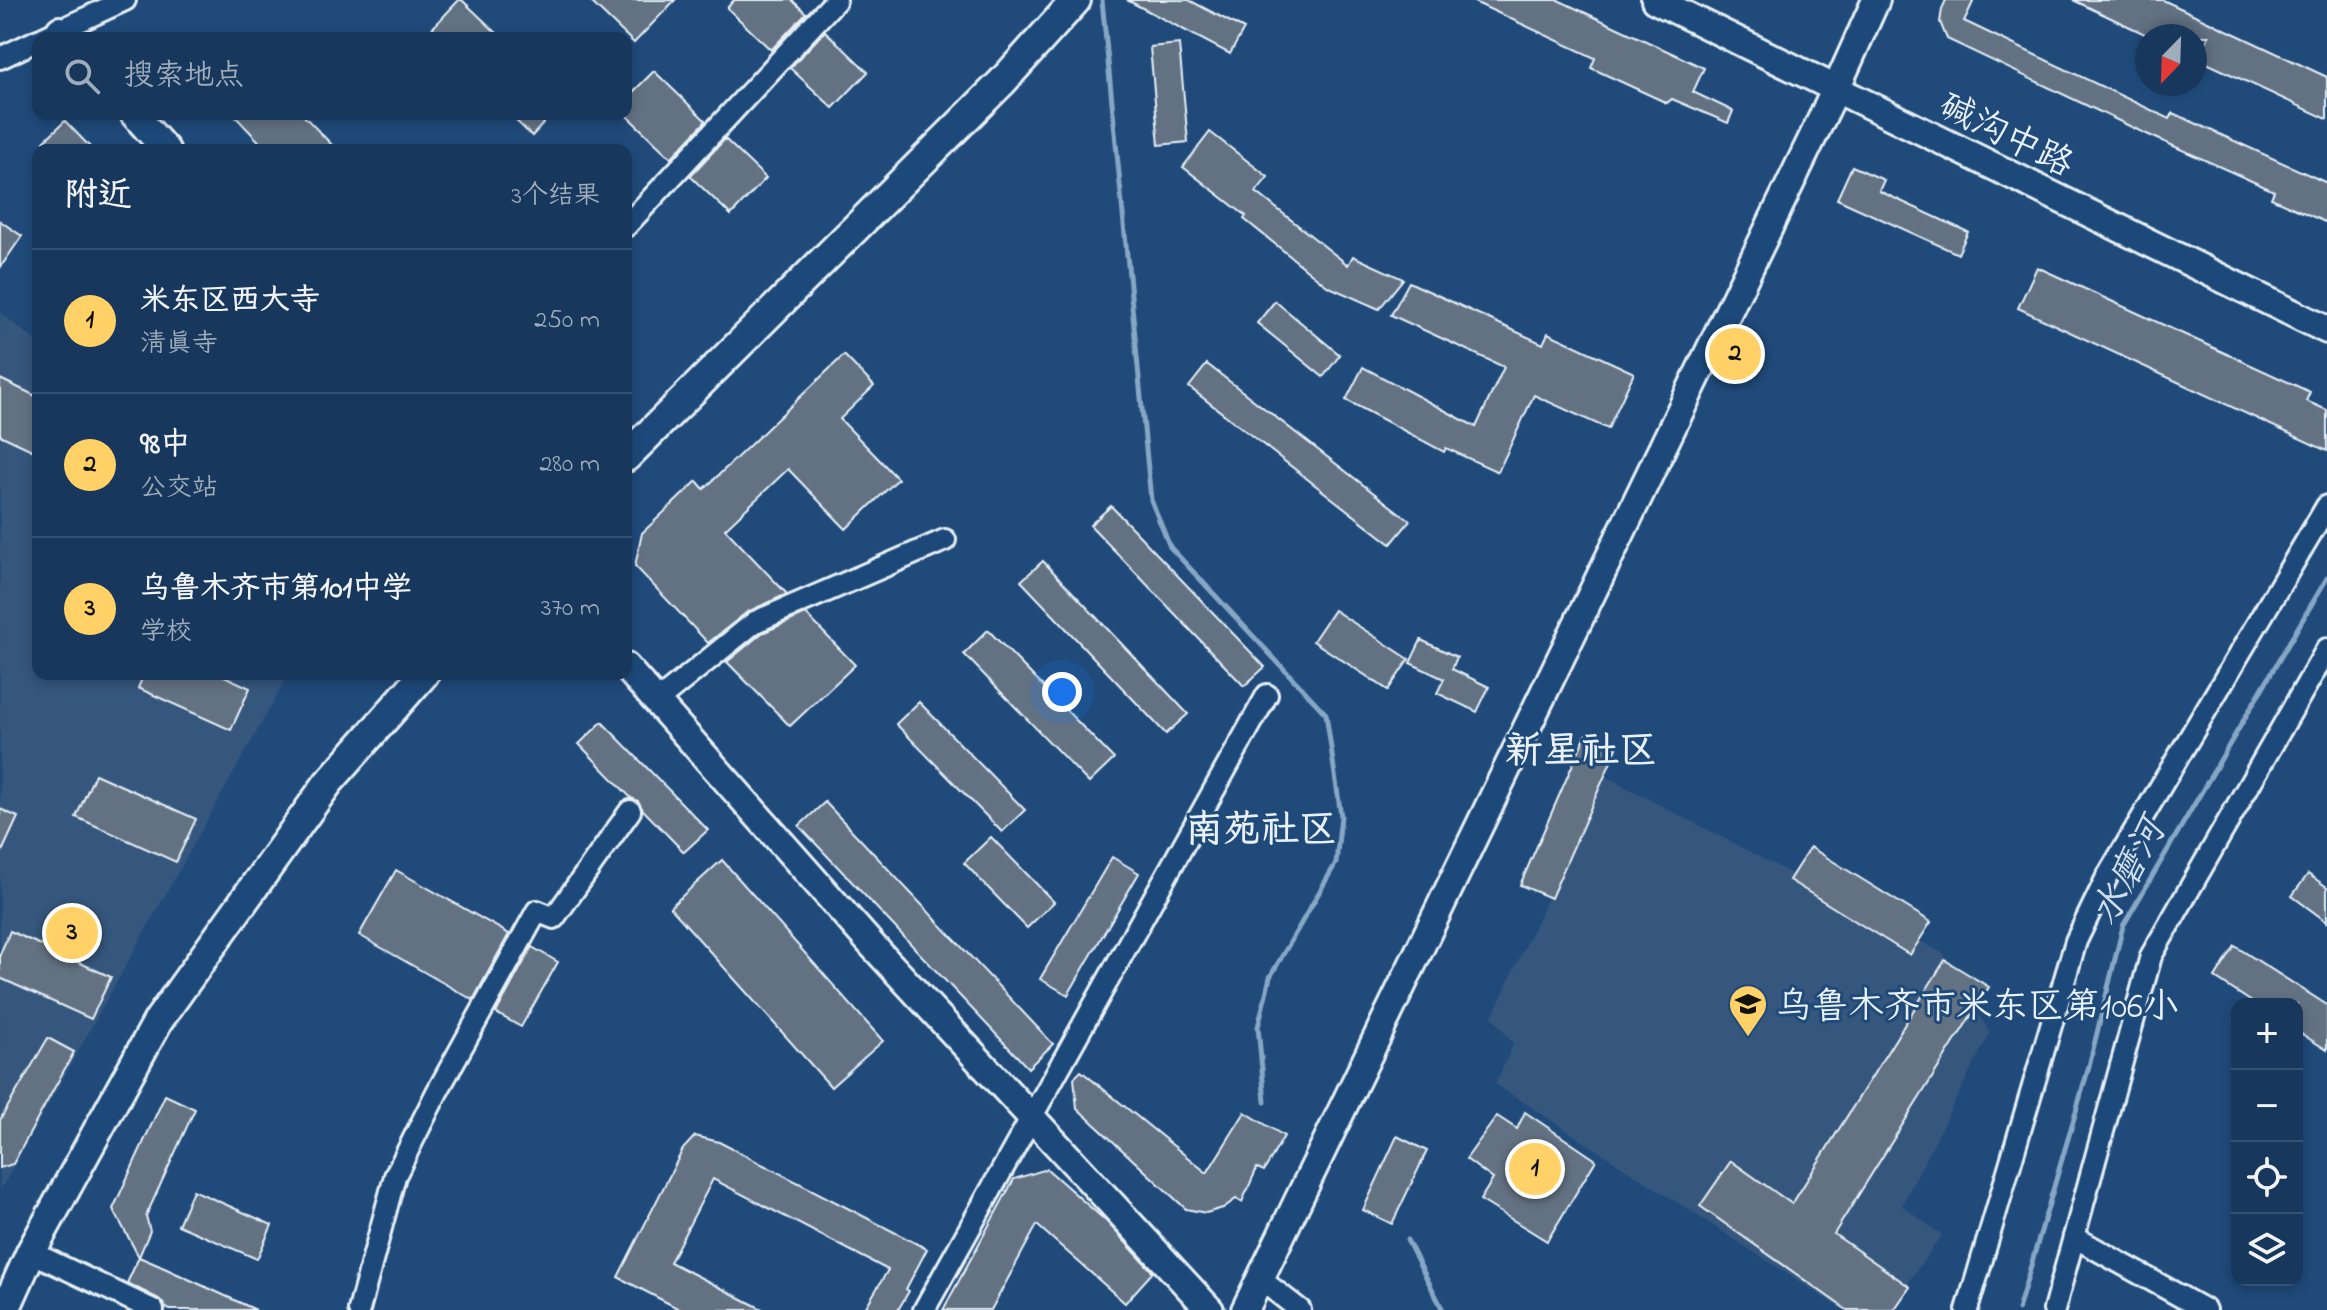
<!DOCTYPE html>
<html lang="zh">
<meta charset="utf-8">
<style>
:root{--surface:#17385c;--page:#203f62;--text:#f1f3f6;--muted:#9eacbb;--line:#365272;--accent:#ffd166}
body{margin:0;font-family:"Indie Flower","LXGW WenKai TC",sans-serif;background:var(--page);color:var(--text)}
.controls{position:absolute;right:24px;bottom:24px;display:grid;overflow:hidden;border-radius:16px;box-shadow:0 4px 12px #0003}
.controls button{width:72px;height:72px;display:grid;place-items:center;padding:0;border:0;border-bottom:2px solid var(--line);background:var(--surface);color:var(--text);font:40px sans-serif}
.compass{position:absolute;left:2135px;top:24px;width:72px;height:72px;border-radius:50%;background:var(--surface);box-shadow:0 4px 12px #0003;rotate:203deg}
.you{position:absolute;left:1062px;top:692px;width:28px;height:28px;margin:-20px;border:6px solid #fff;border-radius:50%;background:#1a73e8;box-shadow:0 0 0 12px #1a73e833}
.badge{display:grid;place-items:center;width:52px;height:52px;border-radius:50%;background:var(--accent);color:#111;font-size:26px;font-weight:700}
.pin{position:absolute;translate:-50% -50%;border:4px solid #fff;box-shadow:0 2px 8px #0006}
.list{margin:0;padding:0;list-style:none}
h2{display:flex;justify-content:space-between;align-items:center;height:104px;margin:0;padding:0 32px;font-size:34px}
h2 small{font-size:26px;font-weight:400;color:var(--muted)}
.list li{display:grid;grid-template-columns:52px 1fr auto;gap:24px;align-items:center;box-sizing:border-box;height:144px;padding:0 32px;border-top:2px solid var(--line)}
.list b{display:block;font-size:30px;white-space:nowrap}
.list p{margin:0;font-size:26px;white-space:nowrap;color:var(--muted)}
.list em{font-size:26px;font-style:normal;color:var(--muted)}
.icon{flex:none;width:44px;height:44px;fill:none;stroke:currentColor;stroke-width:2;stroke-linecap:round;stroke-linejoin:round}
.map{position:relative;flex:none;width:2327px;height:1310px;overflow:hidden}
.search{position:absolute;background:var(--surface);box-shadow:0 4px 12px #0003;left:32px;top:32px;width:600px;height:88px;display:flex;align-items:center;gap:20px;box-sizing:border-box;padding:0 28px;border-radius:16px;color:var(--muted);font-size:30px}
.panel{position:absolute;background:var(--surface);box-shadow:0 4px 12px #0003;left:32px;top:144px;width:600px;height:536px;border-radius:16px}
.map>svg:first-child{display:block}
.built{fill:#34567d}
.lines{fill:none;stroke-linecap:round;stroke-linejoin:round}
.stream{stroke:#87a7c5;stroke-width:5}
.building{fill:#647283;stroke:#e8f1f8;stroke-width:2}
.minor-casing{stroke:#e8f1f8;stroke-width:26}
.tertiary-casing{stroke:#e8f1f8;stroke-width:32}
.secondary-casing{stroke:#e8f1f8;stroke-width:34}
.minor{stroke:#1f4a7a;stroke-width:20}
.tertiary{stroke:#1f4a7a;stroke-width:26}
.secondary{stroke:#1f4a7a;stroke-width:28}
.labels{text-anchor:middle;stroke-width:6;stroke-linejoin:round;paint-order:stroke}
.street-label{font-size:36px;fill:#e8f1f8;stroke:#1f4a7a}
.poi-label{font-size:36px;fill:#e8f1f8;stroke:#1f4a7a;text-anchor:start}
.neighbourhood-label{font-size:38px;font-weight:bold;fill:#e8f1f8;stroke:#1f4a7a}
.water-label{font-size:38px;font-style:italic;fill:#d0dfeb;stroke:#1f4a7a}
</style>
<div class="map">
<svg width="2327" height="1310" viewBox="0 0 2327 1310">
<rect width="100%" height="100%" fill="#1f4a7a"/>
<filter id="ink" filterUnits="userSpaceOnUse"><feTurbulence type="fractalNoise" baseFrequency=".0125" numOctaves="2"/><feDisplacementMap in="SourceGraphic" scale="16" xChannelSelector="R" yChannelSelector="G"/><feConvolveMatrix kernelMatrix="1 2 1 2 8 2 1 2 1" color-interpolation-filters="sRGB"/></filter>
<g filter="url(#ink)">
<g class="built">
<path d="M 0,312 L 38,343 L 38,674 L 289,674 L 0,1191 Z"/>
<path d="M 1605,776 L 1943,953 L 1990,1033 L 1902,1205 L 1942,1235 L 1889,1310 L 1843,1310 L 1495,1084 L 1513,1044 L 1492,1016 Z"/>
</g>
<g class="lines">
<g class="stream">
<path d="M 1102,0 L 1151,500 L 1170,547 L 1326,714 L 1341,816 L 1336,863 L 1270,977 L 1258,1027 L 1265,1102"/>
<path d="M 1407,1240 L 1443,1310"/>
<path d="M 2018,1310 L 2088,1070 L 2123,926 L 2327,578"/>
</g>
</g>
<g class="building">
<path d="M 459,0 L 462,0 L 502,38 L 423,38 Z"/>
<path d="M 589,0 L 675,0 L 634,43 Z"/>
<path d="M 734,0 L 792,0 L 806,13 L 771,50 L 727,8 Z"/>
<path d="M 1127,0 L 1189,0 L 1244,29 L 1230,54 Z"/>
<path d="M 1470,0 L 1558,0 L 1704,68 L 1693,92 L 1733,111 L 1728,123 L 1672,99 L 1667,103 L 1591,68 L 1595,58 Z"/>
<path d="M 1946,0 L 1974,0 L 1964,21 L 2170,119 L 2173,113 L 2327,183 L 2327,223 L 2271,198 L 2274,191 L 2140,131 L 1947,39 L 1940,22 L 1942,9 Z"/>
<path d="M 2073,0 L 2163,0 L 2214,24 L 2327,77 L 2327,119 L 2198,59 L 2209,36 L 2149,36 Z"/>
<path d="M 825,31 L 868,72 L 833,108 L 790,68 Z"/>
<path d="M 1179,44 L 1188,142 L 1159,145 L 1150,47 Z"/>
<path d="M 654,71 L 706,121 L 671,158 L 626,115 L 626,99 Z"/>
<path d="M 233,114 L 302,114 L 337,150 L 267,150 Z"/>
<path d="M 509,114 L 552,114 L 532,136 Z"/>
<path d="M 65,121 L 93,150 L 53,150 L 44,141 Z"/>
<path d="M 1210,132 L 1268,177 L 1256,192 L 1348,265 L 1353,256 L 1403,279 L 1379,309 L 1327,286 L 1244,219 L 1246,216 L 1183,167 Z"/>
<path d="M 725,139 L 766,178 L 731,215 L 690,176 Z"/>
<path d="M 1852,166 L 1884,180 L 1879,191 L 1968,232 L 1958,254 L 1837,199 Z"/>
<path d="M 0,221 L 22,236 L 0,268 Z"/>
<path d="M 2037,267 L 2310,392 L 2306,401 L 2327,410 L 2327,451 L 2018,308 Z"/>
<path d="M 1409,282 L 1543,344 L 1548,333 L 1634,373 L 1608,429 L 1534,395 L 1498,472 L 1446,448 L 1444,452 L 1346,400 L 1363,367 L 1476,427 L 1504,367 L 1391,315 Z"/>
<path d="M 1275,301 L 1340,355 L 1323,377 L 1257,323 Z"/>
<path d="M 844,355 L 874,386 L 840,419 L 898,479 L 846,529 L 788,469 L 725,529 L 787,594 L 747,612 L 708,643 L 635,566 L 642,533 L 697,481 L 704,489 Z"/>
<path d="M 1207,364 L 1410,521 L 1391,544 L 1189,387 Z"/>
<path d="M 0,379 L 38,397 L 38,453 L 0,435 Z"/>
<path d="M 1111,506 L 1265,667 L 1244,686 L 1090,525 Z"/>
<path d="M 1043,561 L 1188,714 L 1166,734 L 1021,581 Z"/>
<path d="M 1334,610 L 1409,659 L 1388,690 L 1313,641 Z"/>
<path d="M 806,614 L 855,665 L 790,726 L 727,662 L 762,633 Z"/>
<path d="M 988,630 L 1114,759 L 1089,783 L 964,654 Z"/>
<path d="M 1421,640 L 1457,657 L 1452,669 L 1489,687 L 1477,712 L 1437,693 L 1444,679 L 1410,663 Z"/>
<path d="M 144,674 L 220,674 L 250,688 L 231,730 L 138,688 Z"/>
<path d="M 919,702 L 1025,810 L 1002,832 L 896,724 Z"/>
<path d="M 602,722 L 708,830 L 684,852 L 643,810 L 638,801 L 631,798 L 579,744 Z"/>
<path d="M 1586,734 L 1617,748 L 1551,898 L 1520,885 Z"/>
<path d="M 95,774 L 196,819 L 176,862 L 76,817 Z"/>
<path d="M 825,802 L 1053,1044 L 1028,1068 L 799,826 Z"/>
<path d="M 0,809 L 18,817 L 0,856 Z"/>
<path d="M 991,837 L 1054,902 L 1027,928 L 964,863 Z"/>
<path d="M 1810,847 L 1931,922 L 1910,955 L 1789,880 Z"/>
<path d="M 1112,857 L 1139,873 L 1068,995 L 1040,979 Z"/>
<path d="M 722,860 L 883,1041 L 831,1087 L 670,907 Z"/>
<path d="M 396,870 L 509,934 L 473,1000 L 359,935 Z"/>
<path d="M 2308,874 L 2327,887 L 2327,922 L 2292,896 Z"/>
<path d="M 10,931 L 111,977 L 91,1019 L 0,978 L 0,954 Z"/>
<path d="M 2235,946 L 2327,1005 L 2327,1050 L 2297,1031 L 2297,1004 L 2255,1004 L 2215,978 Z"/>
<path d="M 532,947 L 558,962 L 521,1027 L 496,1013 Z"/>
<path d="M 1945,960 L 1989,987 L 1834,1234 L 1910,1287 L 1894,1310 L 1847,1310 L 1700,1206 L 1731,1161 L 1792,1204 Z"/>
<path d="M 48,1038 L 74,1052 L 13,1164 L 0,1168 L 0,1120 Z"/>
<path d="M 1081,1071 L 1207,1173 L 1245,1112 L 1284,1136 L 1264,1171 L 1257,1168 L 1242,1202 L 1236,1199 L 1223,1208 L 1206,1213 L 1186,1209 L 1077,1108 L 1074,1078 Z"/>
<path d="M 165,1095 L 195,1109 L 146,1216 L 150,1231 L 139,1257 L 113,1209 Z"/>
<path d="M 1525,1112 L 1596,1160 L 1547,1241 L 1480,1200 L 1493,1179 L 1466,1159 L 1497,1116 L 1517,1129 Z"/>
<path d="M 695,1136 L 719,1142 L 927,1249 L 906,1289 L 909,1291 L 898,1310 L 864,1310 L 888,1270 L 713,1179 L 670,1262 L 764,1310 L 681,1310 L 618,1277 L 683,1149 Z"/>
<path d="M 1397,1136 L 1427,1151 L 1392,1224 L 1363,1210 Z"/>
<path d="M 1047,1169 L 1106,1221 L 1153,1272 L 1125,1303 L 1037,1225 L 991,1310 L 943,1310 L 1014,1179 Z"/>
<path d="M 193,1190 L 272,1225 L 257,1259 L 178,1225 Z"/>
<path d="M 139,1257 L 160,1266 L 256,1310 L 170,1310 L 166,1308 L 159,1299 L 127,1283 Z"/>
</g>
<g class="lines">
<g class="minor-casing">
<g id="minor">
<path d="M 43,38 L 125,0"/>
<path d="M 0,58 L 38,40"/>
<path d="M 626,226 L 836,0"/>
<path d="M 656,702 L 755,622 L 945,540"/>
<path d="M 2074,1237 L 2205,1310"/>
<path d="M 31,1252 L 153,1310"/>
<path d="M 1260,1279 L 1300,1310"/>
<path d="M 359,1310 L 395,1176 L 437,1092 L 537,911 L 554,918 L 630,811"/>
<path d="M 924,1310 L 1267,695"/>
<path d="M 1967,1310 L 2076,941 L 2107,877 L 2327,506"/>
<path d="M 2054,1310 L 2151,956 L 2327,649"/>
</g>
</g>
<g class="tertiary-casing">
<g id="tertiary">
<path d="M 1655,0 L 2327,330"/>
<path d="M 60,30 L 67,38"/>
<path d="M 134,114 L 166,150"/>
<path d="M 626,667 L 872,945 L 1210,1310"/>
<path d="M 1245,1310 L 1836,89 L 1876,0"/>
</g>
</g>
<g class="secondary-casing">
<g id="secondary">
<path d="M 626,457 L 1002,82 L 1076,0"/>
<path d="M 9,1301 L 31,1252 L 158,1021 L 328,783 L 424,674"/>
</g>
</g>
<use href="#minor" class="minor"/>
<use href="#tertiary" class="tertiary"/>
<use href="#secondary" class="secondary"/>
</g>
</g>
<defs>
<g id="school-pin" transform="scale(2)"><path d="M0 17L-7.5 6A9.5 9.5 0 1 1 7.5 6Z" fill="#ffd166" stroke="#1f4a7a"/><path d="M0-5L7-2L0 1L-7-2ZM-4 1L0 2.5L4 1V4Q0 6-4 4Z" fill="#111"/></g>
</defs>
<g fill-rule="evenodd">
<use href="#school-pin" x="1748" y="1004"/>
</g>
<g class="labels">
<g class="street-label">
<text transform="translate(2007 133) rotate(26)" y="13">碱沟中路</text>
</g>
<g class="poi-label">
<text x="1776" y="1017">乌鲁木齐市米东区第106小</text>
</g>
<g class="neighbourhood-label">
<text x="1581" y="762">新星社区</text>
<text x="1261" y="841">南苑社区</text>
</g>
<g class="water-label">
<text transform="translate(2127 871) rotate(-62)" y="13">水磨河</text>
</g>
</g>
</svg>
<div class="controls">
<button>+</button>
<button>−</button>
<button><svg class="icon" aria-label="locate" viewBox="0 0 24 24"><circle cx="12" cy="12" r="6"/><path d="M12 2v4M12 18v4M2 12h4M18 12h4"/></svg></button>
<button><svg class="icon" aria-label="layers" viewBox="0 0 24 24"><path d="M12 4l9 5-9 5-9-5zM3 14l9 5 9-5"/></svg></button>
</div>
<svg class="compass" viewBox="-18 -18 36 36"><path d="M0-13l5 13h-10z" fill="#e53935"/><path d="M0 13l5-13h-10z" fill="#9eacbb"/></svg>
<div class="you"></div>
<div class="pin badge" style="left:1535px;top:1169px">1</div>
<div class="pin badge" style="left:1735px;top:354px">2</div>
<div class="pin badge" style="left:72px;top:933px">3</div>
<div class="search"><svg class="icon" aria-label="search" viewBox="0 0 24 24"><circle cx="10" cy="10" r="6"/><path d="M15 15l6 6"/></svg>搜索地点</div>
<section class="panel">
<h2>附近<small>3个结果</small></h2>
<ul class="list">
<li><span class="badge">1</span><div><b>米东区西大寺</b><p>清真寺</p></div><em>250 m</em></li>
<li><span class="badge">2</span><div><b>98中</b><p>公交站</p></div><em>280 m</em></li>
<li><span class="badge">3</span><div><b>乌鲁木齐市第101中学</b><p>学校</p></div><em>370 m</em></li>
</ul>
</section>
</div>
